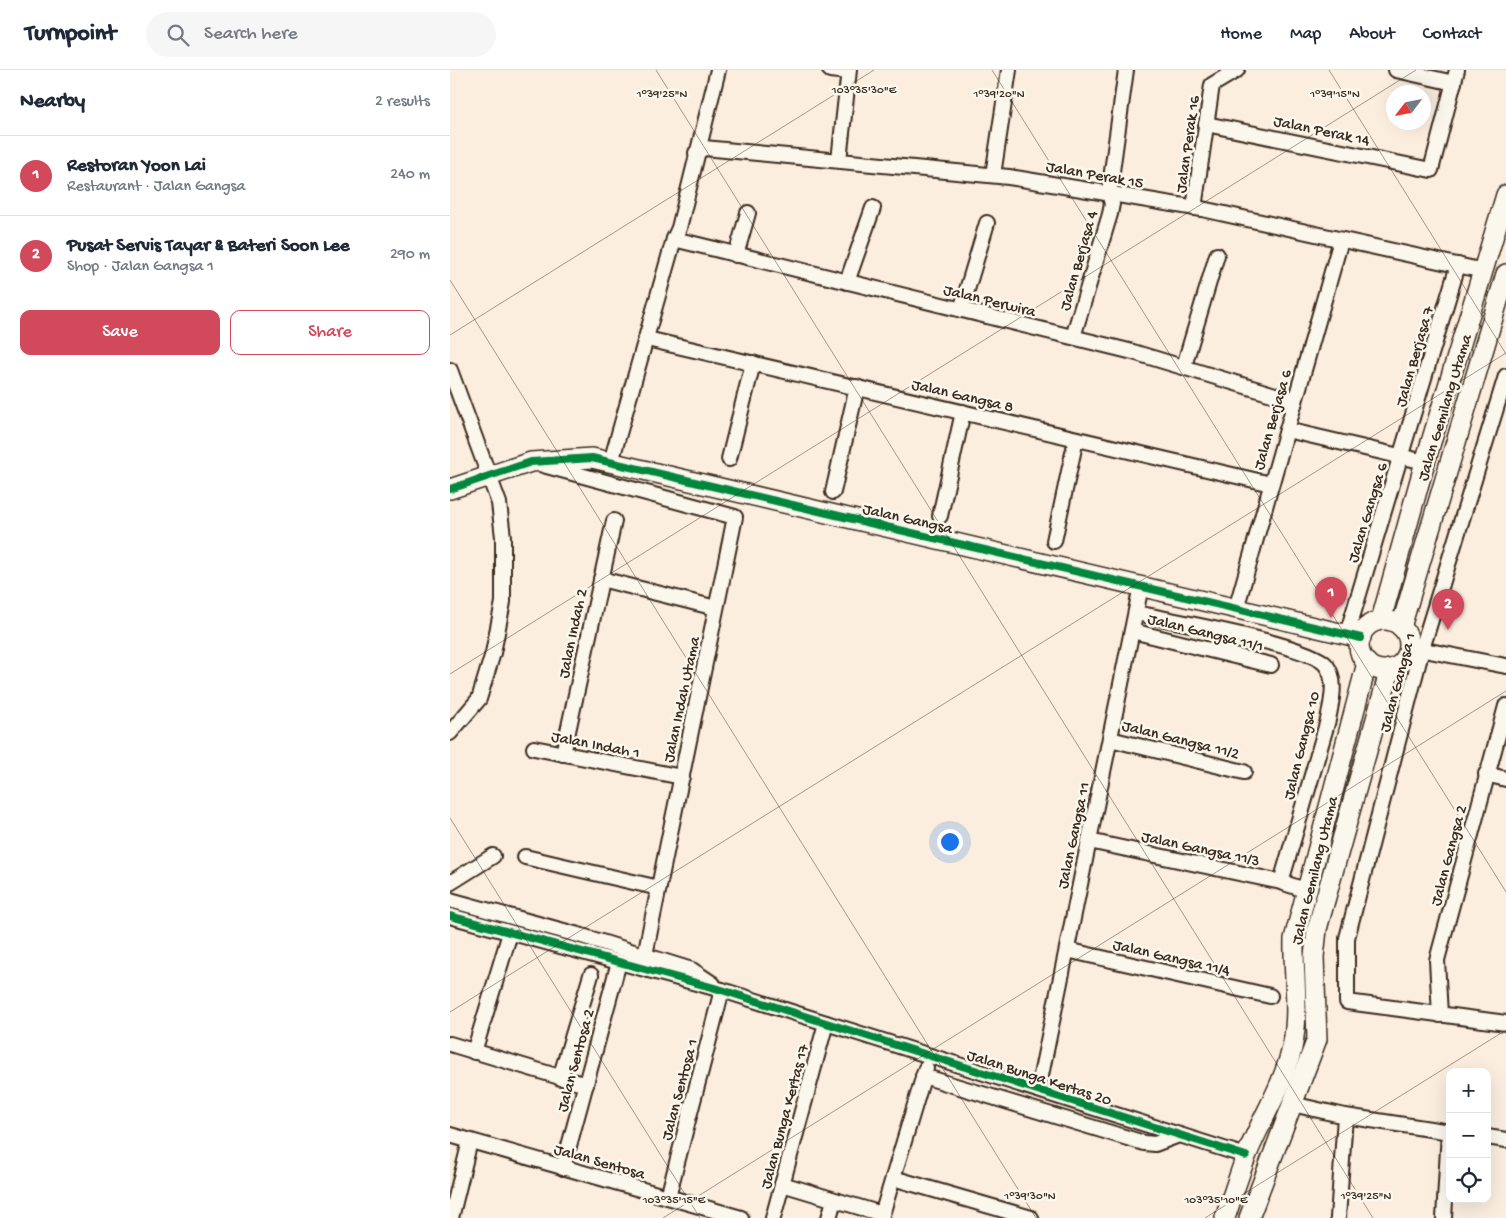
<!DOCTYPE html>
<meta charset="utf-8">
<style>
:root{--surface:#fff;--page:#f6f6f7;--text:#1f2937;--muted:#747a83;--line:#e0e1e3;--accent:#d1495b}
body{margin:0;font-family:"Gochi Hand",sans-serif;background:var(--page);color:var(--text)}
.controls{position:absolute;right:15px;bottom:15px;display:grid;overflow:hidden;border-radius:10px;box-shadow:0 5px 20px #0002}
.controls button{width:45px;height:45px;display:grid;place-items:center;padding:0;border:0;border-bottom:1px solid var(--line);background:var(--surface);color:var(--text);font:25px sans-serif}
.compass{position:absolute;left:936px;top:15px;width:45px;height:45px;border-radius:50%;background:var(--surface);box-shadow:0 5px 20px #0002;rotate:238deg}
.you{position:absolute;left:499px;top:771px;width:18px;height:18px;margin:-12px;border:4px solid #fff;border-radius:50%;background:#1a73e8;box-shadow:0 0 0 8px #1a73e833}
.badge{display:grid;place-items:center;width:32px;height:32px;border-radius:50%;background:var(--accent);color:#fff;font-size:16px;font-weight:700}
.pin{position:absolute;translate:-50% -41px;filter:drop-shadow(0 1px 2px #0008)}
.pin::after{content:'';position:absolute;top:26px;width:18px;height:15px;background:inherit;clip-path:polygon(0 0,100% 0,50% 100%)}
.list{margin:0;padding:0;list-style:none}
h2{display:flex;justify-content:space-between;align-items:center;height:65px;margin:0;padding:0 20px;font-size:21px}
h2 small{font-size:16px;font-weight:400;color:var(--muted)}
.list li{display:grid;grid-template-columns:32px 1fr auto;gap:15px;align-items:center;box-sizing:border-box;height:80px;padding:0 20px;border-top:1px solid var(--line)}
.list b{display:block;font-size:19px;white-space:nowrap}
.list p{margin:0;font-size:16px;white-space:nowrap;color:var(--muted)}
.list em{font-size:16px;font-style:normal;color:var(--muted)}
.actions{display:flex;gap:10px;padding:15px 20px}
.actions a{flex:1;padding:11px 0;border:1px solid var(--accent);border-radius:10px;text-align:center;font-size:18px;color:var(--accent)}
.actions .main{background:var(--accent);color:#fff}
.icon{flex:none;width:28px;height:28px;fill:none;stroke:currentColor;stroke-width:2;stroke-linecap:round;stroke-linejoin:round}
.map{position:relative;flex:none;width:1056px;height:1148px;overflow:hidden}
header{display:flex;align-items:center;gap:30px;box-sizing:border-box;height:70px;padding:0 25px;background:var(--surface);border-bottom:1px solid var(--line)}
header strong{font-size:24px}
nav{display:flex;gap:28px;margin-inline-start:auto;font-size:18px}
.search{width:350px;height:45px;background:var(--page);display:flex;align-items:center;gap:12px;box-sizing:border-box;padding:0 18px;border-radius:28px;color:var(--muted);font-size:19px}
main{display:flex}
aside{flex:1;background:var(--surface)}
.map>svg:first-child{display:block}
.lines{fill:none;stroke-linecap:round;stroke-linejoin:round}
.street-casing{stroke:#3b2a1e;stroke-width:18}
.secondary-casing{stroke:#3b2a1e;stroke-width:22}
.street{stroke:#fbf7ec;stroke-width:14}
.secondary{stroke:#fbf7ec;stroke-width:19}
.cycleway-casing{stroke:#fbf7ec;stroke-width:11}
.cycleway{stroke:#00873e;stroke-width:8}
.ticks{fill:none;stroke:#3b2a1e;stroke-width:1;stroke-opacity:0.45}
.labels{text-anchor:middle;stroke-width:5;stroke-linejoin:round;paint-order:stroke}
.street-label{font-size:16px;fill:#3b2a1e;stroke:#fbf7ec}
.ticks-label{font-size:12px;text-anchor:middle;fill:#3b2a1e;stroke:#fbf7ec;stroke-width:5;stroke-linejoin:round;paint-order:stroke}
</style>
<header>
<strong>Turnpoint</strong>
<div class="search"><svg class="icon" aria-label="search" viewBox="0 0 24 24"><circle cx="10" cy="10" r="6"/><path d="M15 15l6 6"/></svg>Search here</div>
<nav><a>Home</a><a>Map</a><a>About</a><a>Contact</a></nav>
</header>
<main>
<aside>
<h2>Nearby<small>2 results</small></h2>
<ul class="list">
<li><span class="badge">1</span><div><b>Restoran Yoon Lai</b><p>Restaurant · Jalan Gangsa</p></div><em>240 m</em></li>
<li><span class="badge">2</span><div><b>Pusat Servis Tayar &amp; Bateri Soon Lee</b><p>Shop · Jalan Gangsa 1</p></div><em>290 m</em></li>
</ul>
<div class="actions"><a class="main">Save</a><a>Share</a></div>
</aside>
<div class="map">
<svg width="1056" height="1148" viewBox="0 0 1056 1148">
<rect width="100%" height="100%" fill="#fbeedf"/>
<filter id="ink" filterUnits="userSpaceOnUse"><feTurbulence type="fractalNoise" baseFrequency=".02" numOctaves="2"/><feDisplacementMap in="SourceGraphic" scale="10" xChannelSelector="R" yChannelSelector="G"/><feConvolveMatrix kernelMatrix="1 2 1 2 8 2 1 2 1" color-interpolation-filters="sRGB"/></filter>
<g filter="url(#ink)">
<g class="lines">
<g class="street-casing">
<g id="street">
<path d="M 380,0 L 398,2"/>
<path d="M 946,0 L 1004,13"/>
<path d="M 756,54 L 981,100 L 1007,0"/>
<path d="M 246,83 L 254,78 L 559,107 L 752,139 L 1034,201"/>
<path d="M 389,90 L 399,0"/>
<path d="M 543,105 L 559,0"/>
<path d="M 744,138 L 762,15 L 787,0"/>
<path d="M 224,169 L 683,282 L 845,331"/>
<path d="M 286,185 L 298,143"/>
<path d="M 397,212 L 423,138"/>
<path d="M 511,240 L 537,153"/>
<path d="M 623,267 L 660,144 L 662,134 L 659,123 L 676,0"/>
<path d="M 197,269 L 821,414"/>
<path d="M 734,296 L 767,185"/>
<path d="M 0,300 L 49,433 L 53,467 L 53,532 L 43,583 L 29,629 L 0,663"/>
<path d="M 1056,306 L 972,579 L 897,868 L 897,932 L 1056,953"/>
<path d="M 837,360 L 975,392"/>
<path d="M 279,389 L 303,293"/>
<path d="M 161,392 L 224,169 L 229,158 L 268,0"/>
<path d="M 93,395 L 285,447 L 195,885"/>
<path d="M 383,422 L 407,317"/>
<path d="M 490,446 L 513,342"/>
<path d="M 604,471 L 626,369"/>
<path d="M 151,509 L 266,538"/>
<path d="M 786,539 L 891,170"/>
<path d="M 686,543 C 718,550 861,575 876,595 C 888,611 881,633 878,650 L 831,812"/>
<path d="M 682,561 L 821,595"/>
<path d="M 897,564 L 1008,195"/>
<path d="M 959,577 L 1056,596"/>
<path d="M 660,669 L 794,702"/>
<path d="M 84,678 L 232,707"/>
<path d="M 113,684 L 164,451"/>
<path d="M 1036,704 L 1056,709"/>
<path d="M 639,771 L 831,812 L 855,820"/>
<path d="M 75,787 L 209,818"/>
<path d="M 0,813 L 43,786"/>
<path d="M 0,830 L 132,866 L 242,900 L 263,914"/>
<path d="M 0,846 L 272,920 L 796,1086"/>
<path d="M 617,880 L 820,926"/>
<path d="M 990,945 L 987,890 L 1056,636"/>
<path d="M 0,974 L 136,1015"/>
<path d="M 24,982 L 60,863"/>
<path d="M 473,1006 L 694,1073 L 705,1074 L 729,1065"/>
<path d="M 110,1008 L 141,905"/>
<path d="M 588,1020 L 691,516"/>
<path d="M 842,1034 L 895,1046 L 1000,1062"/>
<path d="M 0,1065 L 291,1148"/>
<path d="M 1037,1067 L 1056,1070"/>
<path d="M 113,1098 L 169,892"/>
<path d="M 443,1108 L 581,1148"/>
<path d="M 332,1114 L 432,1144"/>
<path d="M 218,1127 L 272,920"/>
<path d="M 1,1148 L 20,1071"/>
<path d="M 323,1148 L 376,953"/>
<path d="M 379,1148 L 384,1130"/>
<path d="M 431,1148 L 476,998"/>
<path d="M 888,1148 L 895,1046"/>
<path d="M 994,1148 L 999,1062"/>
</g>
</g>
<g class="secondary-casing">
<g id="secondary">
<path d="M 0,419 L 81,392 L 142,388 L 911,568"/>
<path d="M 931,550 L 975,392 L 1056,125"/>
<circle cx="934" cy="575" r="25"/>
<path d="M 951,557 L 1056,204"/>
<path d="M 775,1148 C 782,1128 788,1107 796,1087 C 810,1051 833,1017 842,978 C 850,942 843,905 844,869 L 917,593"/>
<path d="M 799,1148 L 867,969 L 864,887 L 867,859 L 940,599"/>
</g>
</g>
<use href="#street" class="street"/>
<use href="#secondary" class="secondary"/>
<g class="cycleway-casing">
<g id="cycleway">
<path d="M 0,419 L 81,392 L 142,388 L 911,568"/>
<path d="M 0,846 L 272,920 L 796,1086"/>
</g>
</g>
<use href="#cycleway" class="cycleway"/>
</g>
</g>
<path class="ticks" d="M 206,0 L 923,1148M 542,0 L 1056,822M 879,0 L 1056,284M 0,210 L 586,1148M 0,265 L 424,0M 0,604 L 966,0M 0,748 L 250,1148M 0,942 L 1056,283M 213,1148 L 1056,621M 755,1148 L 1056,960"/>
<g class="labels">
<g class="street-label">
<text transform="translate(872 59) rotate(12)" y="6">Jalan Perak 14</text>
<text transform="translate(736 74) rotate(-82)" y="6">Jalan Perak 16</text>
<text transform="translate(645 103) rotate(10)" y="6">Jalan Perak 15</text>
<text transform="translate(627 190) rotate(-74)" y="6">Jalan Berjasa 4</text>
<text transform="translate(540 229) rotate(14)" y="6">Jalan Perwira</text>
<text transform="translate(963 286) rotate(-74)" y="6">Jalan Berjasa 7</text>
<text transform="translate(513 324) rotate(13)" y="6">Jalan Gangsa 8</text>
<text transform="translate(993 337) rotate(-73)" y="6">Jalan Gemilang Utama</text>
<text transform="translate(821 349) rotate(-74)" y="6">Jalan Berjasa 6</text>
<text transform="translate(916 442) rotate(-73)" y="6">Jalan Gangsa 6</text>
<text transform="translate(458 447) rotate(13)" y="6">Jalan Gangsa</text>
<text transform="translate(756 561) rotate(14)" y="6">Jalan Gangsa 11/1</text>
<text transform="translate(121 563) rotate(-78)" y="6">Jalan Indah 2</text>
<text transform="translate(946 612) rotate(-75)" y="6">Jalan Gangsa 1</text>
<text transform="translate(230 629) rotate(-78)" y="6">Jalan Indah Utama</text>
<text transform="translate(731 668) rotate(14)" y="6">Jalan Gangsa 11/2</text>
<text transform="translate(146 673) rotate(11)" y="6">Jalan Indah 1</text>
<text transform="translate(850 675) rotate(-76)" y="6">Jalan Gangsa 10</text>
<text transform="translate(622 765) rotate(-78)" y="6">Jalan Gangsa 11</text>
<text transform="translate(751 777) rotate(12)" y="6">Jalan Gangsa 11/3</text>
<text transform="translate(997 785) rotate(-75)" y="6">Jalan Gangsa 2</text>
<text transform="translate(863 800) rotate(-76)" y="6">Jalan Gemilang Utama</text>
<text transform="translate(722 886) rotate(13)" y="6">Jalan Gangsa 11/4</text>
<text transform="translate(124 990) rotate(-75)" y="6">Jalan Sentosa 2</text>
<text transform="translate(590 1006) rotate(18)" y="6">Jalan Bunga Kertas 20</text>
<text transform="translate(228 1019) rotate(-75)" y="6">Jalan Sentosa 1</text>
<text transform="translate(333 1046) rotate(-75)" y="6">Jalan Bunga Kertas 17</text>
<text transform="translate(150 1090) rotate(16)" y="6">Jalan Sentosa</text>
</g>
</g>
<g class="ticks-label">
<text x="414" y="23">103°35'30"E</text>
<text x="549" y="27">1°39'20"N</text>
<text x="885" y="27">1°39'15"N</text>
<text x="212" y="27">1°39'25"N</text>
<text x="580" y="1129">1°39'30"N</text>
<text x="916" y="1129">1°39'25"N</text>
<text x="224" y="1133">103°35'15"E</text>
<text x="766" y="1133">103°35'10"E</text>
</g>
</svg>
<div class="controls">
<button>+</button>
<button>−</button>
<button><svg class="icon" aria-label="locate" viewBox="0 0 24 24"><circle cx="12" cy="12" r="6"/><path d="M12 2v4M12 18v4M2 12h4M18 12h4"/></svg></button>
</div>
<svg class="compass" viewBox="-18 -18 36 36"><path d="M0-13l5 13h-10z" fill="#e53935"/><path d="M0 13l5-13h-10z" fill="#747a83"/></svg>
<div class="you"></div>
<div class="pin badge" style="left:881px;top:548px">1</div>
<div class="pin badge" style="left:998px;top:560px">2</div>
</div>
</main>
